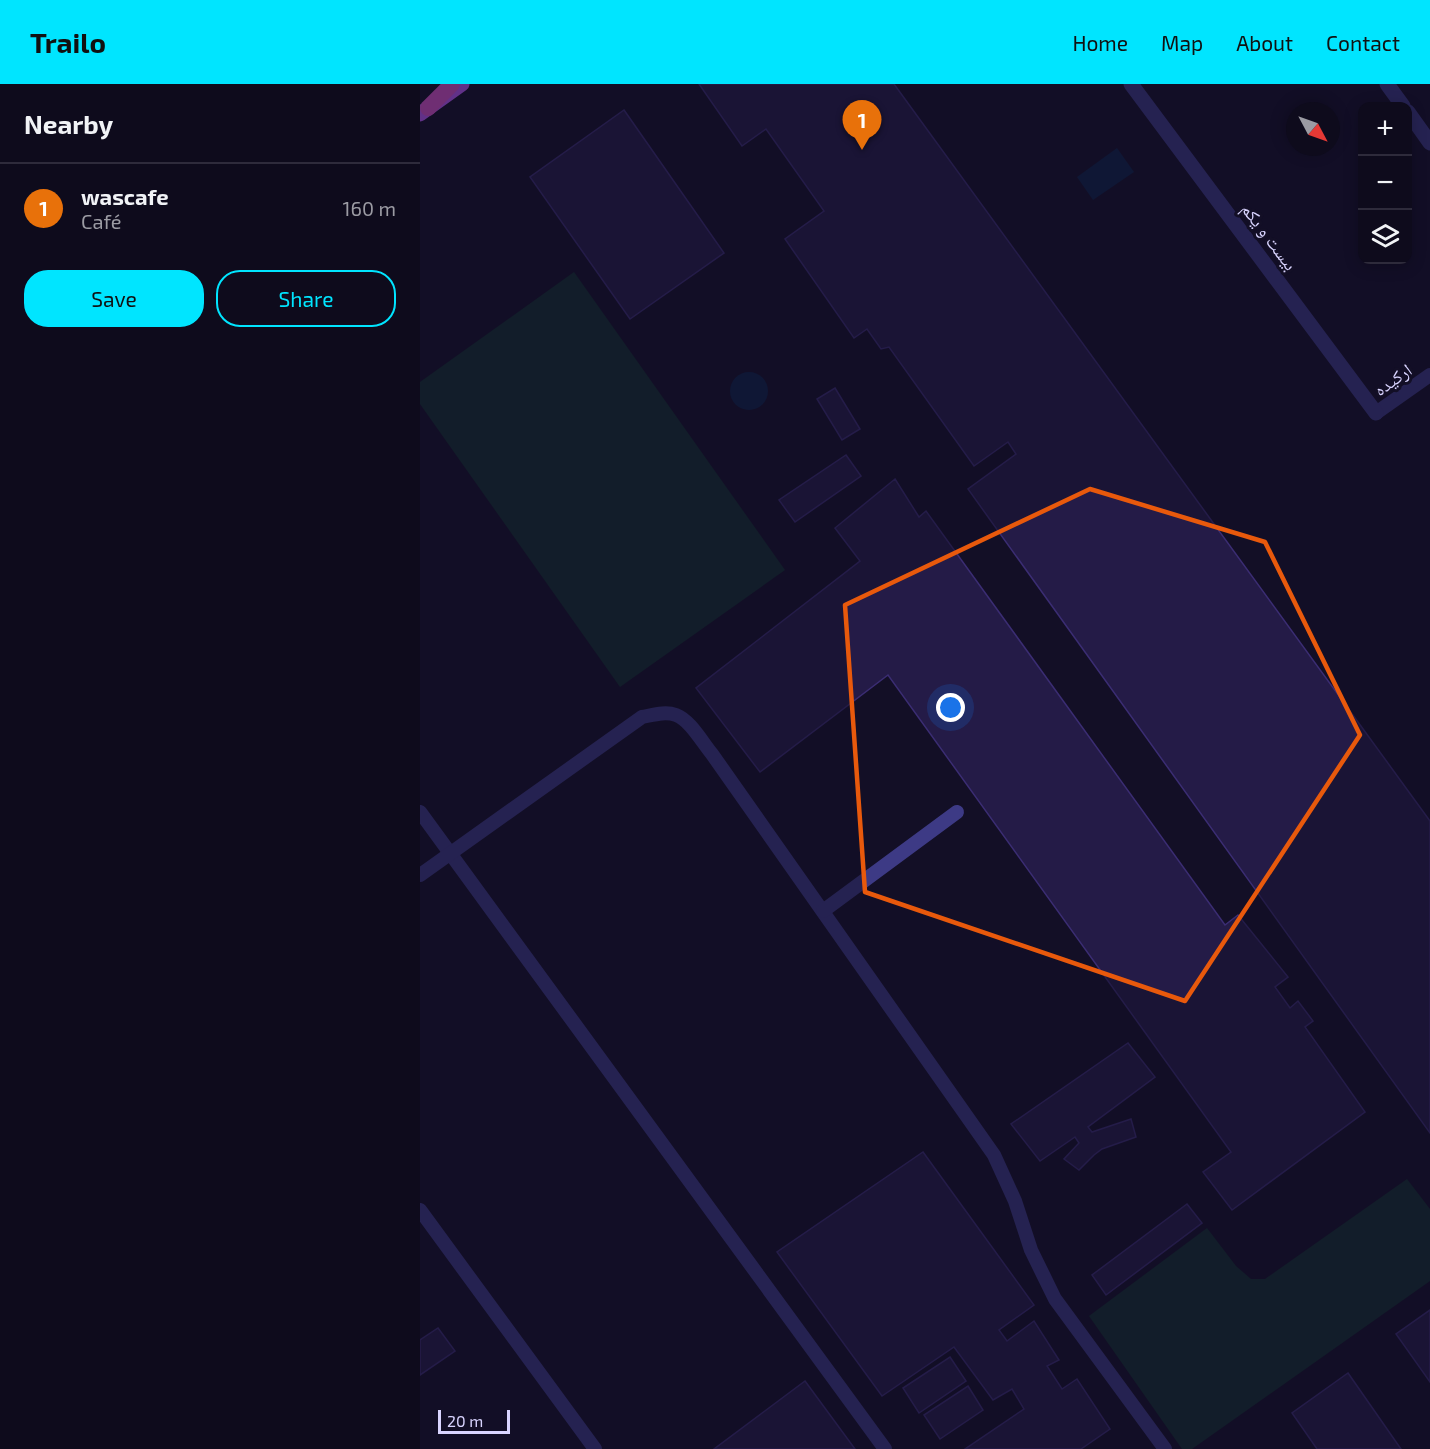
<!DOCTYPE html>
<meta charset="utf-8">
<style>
:root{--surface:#0e0b1c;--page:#1c1929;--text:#f1f3f6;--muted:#9b9ba3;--line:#2e2b3b;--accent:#00e5ff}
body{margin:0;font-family:"Exo 2","Noto Naskh Arabic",sans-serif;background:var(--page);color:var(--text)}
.controls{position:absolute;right:18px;top:18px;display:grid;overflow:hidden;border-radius:12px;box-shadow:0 3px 15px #0003}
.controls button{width:54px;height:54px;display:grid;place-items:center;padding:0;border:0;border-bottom:2px solid var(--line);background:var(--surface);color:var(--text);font:30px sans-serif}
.compass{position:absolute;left:866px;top:18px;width:54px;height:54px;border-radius:50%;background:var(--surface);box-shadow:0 3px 15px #0003;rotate:131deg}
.scale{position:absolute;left:18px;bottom:15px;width:72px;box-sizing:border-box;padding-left:6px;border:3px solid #d9d4ff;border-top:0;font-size:16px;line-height:21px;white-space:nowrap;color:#d9d4ff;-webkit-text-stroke:4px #130f26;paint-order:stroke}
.you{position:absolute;left:531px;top:624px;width:21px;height:21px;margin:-15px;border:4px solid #fff;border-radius:50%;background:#1a73e8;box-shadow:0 0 0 9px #1a73e833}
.badge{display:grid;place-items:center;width:39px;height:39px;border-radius:50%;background:var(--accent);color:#fff;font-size:20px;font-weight:700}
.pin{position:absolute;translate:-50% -50px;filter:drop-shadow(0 2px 3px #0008)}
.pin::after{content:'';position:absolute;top:32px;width:21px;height:18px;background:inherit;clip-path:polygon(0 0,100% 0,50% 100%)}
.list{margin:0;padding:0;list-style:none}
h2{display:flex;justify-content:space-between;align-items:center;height:78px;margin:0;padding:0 24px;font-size:26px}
h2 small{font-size:20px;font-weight:400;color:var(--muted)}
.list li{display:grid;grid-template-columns:39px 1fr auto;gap:18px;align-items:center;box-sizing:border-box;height:90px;padding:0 24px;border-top:2px solid var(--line)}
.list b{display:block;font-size:22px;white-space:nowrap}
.list p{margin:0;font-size:20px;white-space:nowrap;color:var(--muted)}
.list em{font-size:20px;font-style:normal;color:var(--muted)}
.actions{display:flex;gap:12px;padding:18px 24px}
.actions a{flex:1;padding:14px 0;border:2px solid var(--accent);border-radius:24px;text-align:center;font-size:21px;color:var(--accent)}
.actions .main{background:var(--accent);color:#111}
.icon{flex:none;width:33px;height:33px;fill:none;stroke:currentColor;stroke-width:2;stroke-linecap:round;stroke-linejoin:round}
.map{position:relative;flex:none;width:1010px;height:1365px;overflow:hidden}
header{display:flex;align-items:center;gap:36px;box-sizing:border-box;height:84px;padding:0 30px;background:var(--accent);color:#111}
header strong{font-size:28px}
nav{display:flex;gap:33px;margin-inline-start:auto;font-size:21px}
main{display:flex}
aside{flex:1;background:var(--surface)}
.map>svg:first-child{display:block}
.green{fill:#12302f}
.water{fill:#0c2248}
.building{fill:#241b47;stroke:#3b2d73;stroke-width:1.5}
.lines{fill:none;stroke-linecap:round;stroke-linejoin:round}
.service{stroke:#3d3a85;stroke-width:14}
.minor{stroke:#3d3a85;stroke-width:15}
.primary{stroke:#c25bff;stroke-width:15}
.trunk{stroke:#e055d1;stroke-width:16}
.marked{fill:none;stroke:#e8590c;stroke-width:4.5;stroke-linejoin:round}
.labels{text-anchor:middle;stroke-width:6;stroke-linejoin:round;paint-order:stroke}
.street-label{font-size:18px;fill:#d9d4ff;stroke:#130f26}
</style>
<header>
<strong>Trailo</strong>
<nav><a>Home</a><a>Map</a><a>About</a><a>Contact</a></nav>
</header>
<main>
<aside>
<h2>Nearby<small></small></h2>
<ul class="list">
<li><span class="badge" style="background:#e8710a">1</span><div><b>wascafe</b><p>Café</p></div><em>160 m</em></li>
</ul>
<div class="actions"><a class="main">Save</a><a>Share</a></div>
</aside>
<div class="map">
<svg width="1010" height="1365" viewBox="0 0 1010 1365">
<rect width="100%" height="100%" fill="#130f26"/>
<g class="green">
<path d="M 154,188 L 365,486 L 200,603 L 0,320 L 0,298 Z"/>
<path d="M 987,1095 L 1010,1125 L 1010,1197 L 772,1365 L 762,1365 L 669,1232 L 787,1144 L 816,1182 L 831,1195 L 845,1195 Z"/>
</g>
<g class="water">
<path d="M 697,64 L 714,88 L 673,116 L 657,93 Z"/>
<circle cx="329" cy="307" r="19"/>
</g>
<g class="building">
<path d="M 279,0 L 474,0 L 1010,737 L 1010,1049 L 548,405 L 596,370 L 588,358 L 554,382 L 469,263 L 461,265 L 447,245 L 434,254 L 365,155 L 404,127 L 346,45 L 322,62 Z"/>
<path d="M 204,26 L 304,169 L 210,235 L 110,93 Z"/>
<path d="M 415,304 L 440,345 L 422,356 L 397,315 Z"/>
<path d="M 426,371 L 441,392 L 375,438 L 359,416 Z"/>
<path d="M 475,395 L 499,433 L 506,427 L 805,841 L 818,831 L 868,893 L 855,903 L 870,924 L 878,917 L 893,937 L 885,943 L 945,1028 L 812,1126 L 783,1088 L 811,1068 L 468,591 L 340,688 L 276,604 L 440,477 L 415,444 Z"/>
<path d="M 708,959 L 735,993 L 668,1043 L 672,1048 L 711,1035 L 716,1053 L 682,1065 L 674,1071 L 659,1086 L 644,1075 L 659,1059 L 655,1053 L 620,1077 L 591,1040 Z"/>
<path d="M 503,1068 L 614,1221 L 579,1246 L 587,1257 L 614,1237 L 639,1276 L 627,1282 L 642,1305 L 657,1295 L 690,1345 L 661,1365 L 545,1365 L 604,1325 L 592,1305 L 573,1316 L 534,1263 L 462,1312 L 357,1168 Z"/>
<path d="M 767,1120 L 782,1139 L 686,1211 L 672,1191 Z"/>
<path d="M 1010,1226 L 1010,1298 L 976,1250 Z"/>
<path d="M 18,1244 L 35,1267 L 0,1291 L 0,1256 Z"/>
<path d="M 530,1273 L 546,1297 L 499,1329 L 483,1304 Z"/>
<path d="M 928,1289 L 981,1365 L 897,1365 L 872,1329 Z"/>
<path d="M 385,1297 L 435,1365 L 294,1365 Z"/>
<path d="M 548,1302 L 563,1326 L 520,1355 L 504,1331 Z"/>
</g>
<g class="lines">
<g class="service">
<path d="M 956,329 L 1010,291"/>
<path d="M 0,728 L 465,1365"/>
<path d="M 0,791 L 222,633 C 233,631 245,627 256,631 C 270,636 282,658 292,670 L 574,1071 L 595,1117 L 611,1166 L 635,1215 L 745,1365"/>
<path d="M 403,827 L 537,728"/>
<path d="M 0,1126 L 175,1365"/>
</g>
<g class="minor">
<path d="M 711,0 L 956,329"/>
<path d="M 967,0 L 983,22"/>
<path d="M 988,28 L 1010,59"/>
</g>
<path class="primary" d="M 0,30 L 42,0"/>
<path class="trunk" d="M 8,24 L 32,0"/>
</g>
<path d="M0 0H1010V1365H0ZM 670,405 L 845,458 L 940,651 L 765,917 L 445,808 L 425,521 Z" fill="#130f26" fill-opacity=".55" fill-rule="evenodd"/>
<path class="marked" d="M 670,405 L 845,458 L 940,651 L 765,917 L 445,808 L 425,521 Z"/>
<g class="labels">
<g class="street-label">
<text transform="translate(849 153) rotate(53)" y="6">بیست و یکم</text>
<text transform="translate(973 296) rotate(-35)" y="6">ارکیده</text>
</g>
</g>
</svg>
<div class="controls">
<button>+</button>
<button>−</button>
<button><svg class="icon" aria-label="layers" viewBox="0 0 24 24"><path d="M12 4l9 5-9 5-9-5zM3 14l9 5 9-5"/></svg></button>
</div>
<svg class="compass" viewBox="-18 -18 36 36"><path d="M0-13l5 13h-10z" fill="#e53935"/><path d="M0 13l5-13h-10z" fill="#9b9ba3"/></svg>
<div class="scale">20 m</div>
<div class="you"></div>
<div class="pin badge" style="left:442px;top:66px;background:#e8710a">1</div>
</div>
</main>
